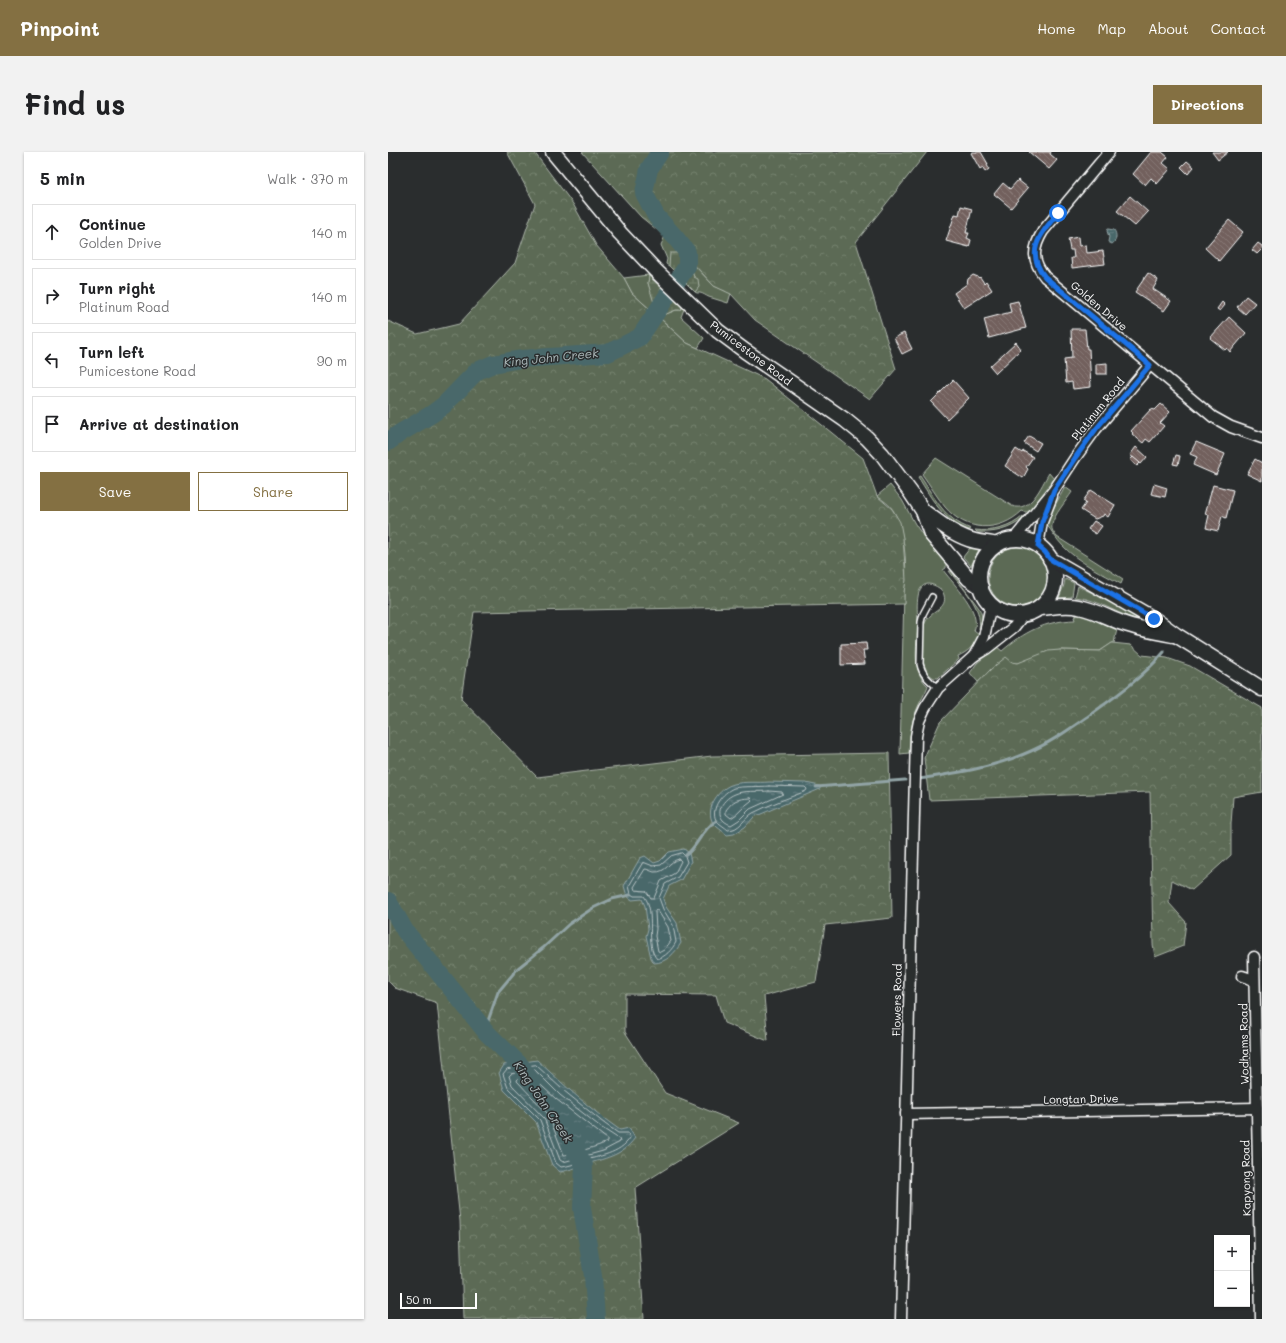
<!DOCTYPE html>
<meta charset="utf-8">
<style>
:root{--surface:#fff;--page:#f2f2f2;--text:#202124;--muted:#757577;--line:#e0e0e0;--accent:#847042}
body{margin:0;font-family:Mali,sans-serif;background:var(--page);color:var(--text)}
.controls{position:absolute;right:12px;bottom:12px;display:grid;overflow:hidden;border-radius:0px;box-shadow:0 1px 3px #0004}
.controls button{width:36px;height:36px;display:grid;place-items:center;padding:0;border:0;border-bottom:1px solid var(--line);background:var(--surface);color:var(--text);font:20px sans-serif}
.scale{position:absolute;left:12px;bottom:10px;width:77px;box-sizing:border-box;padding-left:4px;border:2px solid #fff;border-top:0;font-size:11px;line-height:14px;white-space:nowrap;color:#fff;-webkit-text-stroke:3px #2a2d2e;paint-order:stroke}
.stop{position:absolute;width:12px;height:12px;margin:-9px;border:3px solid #1a73e8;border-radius:50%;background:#fff}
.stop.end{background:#1a73e8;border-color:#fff;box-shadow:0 1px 4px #0008}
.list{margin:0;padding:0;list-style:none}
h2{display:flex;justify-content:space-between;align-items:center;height:52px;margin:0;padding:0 16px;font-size:17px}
h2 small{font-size:13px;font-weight:400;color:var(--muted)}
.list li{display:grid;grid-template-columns:26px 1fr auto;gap:12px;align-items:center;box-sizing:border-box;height:56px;margin:0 8px 8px;padding:0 8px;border:1px solid var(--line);border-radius:0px}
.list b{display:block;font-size:15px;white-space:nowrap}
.list p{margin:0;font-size:13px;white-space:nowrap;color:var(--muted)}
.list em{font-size:13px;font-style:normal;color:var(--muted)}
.actions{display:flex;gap:8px;padding:12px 16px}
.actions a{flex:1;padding:9px 0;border:1px solid var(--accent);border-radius:0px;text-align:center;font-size:14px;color:var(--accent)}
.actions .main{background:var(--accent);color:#fff}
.icon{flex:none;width:22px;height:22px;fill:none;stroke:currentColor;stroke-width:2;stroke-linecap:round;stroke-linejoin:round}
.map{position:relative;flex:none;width:874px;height:1167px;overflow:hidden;border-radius:0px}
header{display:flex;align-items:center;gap:24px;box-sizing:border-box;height:56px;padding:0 20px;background:var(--accent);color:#fff}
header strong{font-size:19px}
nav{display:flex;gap:22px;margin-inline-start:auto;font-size:14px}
.intro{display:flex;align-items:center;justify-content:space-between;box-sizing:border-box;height:96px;padding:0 24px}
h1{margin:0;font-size:28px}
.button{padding:10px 18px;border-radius:0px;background:var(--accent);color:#fff;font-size:14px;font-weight:700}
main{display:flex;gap:24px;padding:0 24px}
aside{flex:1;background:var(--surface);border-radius:0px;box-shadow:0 1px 3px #0004}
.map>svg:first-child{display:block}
.grass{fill:#5b6b54;stroke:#adb5aa}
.forest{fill:url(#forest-crowns);stroke:#adb5aa}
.wetland{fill:url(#wetland-marsh);stroke:#adb5aa}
.water{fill:url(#water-ripples);stroke:#92a4a6}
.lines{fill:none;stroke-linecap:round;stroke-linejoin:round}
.shore{stroke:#b7c3c4;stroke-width:1}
.stream{stroke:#92a4a6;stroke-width:3}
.river{stroke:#4a686b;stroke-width:18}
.building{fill:url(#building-back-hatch);stroke:#fff}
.service-casing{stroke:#fff;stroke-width:8}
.minor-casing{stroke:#fff;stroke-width:13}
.secondary-casing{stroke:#fff;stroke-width:17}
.service{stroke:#2a2d2e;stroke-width:5}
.minor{stroke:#2a2d2e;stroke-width:10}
.secondary{stroke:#2a2d2e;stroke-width:14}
.route{stroke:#1a73e8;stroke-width:5}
.labels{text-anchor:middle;stroke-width:3;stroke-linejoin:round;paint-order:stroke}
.street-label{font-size:11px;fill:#fff;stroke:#2a2d2e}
.water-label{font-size:12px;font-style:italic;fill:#aebbbc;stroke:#2a2d2e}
</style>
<header>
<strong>Pinpoint</strong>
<nav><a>Home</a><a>Map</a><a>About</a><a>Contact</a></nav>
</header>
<div class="intro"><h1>Find us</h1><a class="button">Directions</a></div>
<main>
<aside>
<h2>5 min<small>Walk · 370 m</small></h2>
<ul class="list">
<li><svg class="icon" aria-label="ahead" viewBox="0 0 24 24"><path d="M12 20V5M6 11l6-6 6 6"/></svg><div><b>Continue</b><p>Golden Drive</p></div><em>140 m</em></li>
<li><svg class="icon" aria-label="right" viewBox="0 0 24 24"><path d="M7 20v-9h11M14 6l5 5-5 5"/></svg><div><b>Turn right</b><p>Platinum Road</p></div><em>140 m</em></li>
<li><svg class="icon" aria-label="left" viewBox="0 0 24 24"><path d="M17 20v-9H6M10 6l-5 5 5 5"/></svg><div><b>Turn left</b><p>Pumicestone Road</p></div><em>90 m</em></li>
<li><svg class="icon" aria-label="arrive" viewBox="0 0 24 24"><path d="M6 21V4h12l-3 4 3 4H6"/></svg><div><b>Arrive at destination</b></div></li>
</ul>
<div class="actions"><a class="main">Save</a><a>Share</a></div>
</aside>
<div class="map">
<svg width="874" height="1167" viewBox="0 0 874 1167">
<defs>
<pattern id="forest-crowns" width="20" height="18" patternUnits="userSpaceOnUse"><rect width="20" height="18" fill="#5b6b54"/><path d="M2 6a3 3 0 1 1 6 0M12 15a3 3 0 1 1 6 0" fill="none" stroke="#74816e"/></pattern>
<pattern id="wetland-marsh" width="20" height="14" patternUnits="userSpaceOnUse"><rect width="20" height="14" fill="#5b6b54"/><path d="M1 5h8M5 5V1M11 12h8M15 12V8" fill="none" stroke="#74816e"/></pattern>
<pattern id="water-ripples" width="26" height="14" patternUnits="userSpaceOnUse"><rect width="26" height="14" fill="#4a686b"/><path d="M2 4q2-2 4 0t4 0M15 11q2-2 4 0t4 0" fill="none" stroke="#657f81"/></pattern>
<pattern id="building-back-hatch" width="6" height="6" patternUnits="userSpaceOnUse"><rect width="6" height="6" fill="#72605d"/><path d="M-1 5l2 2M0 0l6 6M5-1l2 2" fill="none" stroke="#877875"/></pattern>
</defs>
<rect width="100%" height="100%" fill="#2a2d2e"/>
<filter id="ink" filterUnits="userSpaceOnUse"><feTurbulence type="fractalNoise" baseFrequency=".025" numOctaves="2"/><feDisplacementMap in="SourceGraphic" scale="8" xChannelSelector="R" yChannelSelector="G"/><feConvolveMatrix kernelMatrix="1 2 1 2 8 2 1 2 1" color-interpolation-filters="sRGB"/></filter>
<g filter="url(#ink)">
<g class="grass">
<path d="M 277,84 L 293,99 C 286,103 283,106 281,114 L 278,112 L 279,107 L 273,93 Z"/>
<path d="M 306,113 L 326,134 L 343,141 L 340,151 C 335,149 329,148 324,146 C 318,145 315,140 309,141 L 307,140 L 308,139 L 306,125 L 303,117 Z"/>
<path d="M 260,123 L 261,124 L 260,131 L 267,151 L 264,159 L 244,141 L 236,126 Z"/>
<path d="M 294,155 L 296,157 L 293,165 L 316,186 L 310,196 L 299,191 L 271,165 L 288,158 L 293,158 Z"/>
<path d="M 548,306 L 624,354 C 643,361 653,334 661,321 L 666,327 L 641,360 L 637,360 L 634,359 C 611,381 578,380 557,355 C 549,345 542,333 534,322 Z"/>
<path d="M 532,324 C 547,346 556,367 583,377 L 581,378 C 555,369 544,347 530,325 Z"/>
<path d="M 502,333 L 514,348 L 527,372 L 540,391 L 558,412 L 558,416 L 555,418 C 566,433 594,459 586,479 L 591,483 C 587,493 580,500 570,504 L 571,507 L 550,526 L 546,526 C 543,524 539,521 538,517 C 532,507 532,479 538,469 C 543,459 560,457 556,443 C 555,440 554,438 551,436 C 548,434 544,432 540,432 C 525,433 530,464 530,473 C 529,494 523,519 540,534 C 537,542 532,549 529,557 C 523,571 522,586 521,601 L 512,602 L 516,440 C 520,418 517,377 505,358 C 502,353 495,348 489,344 Z"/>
<path d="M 677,335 L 684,340 C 679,348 665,364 664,373 C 663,378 666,381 669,385 L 735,427 L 733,432 C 714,421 691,411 675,394 C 668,387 664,379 658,372 L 659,368 Z"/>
<path d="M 635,364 L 636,366 C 621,378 607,381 589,380 L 587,378 C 605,380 622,376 635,364 Z"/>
<circle cx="630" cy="425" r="30"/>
<path d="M 582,396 L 591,397 L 583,414 L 575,405 Z"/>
<path d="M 561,419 L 563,419 L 591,456 C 594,462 595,468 594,476 L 591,477 C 595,454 574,436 561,419 Z"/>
<path d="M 677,427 L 686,431 L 684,445 L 671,446 L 676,433 Z"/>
<path d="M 690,434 L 733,455 L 757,469 C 732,466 713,447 687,445 Z"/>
<path d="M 689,463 L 698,464 L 729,477 L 726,491 L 724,491 L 712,499 L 672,498 L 630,511 C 613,509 601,520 590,530 L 582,521 L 589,511 L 609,495 L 614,499 C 636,480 657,469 687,468 L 686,465 Z"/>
</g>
<g class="forest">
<path d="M 119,0 L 146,0 L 185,52 L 208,93 L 236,126 L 244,141 L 299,191 L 377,227 L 475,306 L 489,344 L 504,357 L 512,370 L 515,386 L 518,428 L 516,440 L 516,452 L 86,460 L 73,547 L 149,625 L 324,604 L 501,601 L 504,766 L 437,773 L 428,830 L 376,844 L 380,889 L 336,871 L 328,843 L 237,842 L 237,880 L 277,941 L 351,971 L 247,1036 L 256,1167 L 75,1167 L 72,1069 L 49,851 L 7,836 L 0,829 L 0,169 L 29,182 L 71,172 L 127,111 L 147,52 Z"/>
<path d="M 194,0 L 539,0 L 468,90 L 508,217 L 482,247 L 367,168 L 343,142 L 326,134 L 289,94 L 253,65 Z"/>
<path d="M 724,491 L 743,493 L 754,503 L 779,506 L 802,514 L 874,556 L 874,640 L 845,645 L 843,672 L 843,703 L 804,738 L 784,728 L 781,751 L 798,770 L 795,794 L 767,805 L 765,792 L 762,640 L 541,648 L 536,606 L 552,570 L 603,517 L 618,505 L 624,510 L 630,511 L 660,499 L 672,498 L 712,499 Z"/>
</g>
<g class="wetland">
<path d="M 293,99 L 306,113 L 303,117 L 306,125 L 310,127 L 311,135 L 307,140 L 281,114 L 282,101 L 289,101 Z"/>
<path d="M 261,124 L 294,155 L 293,158 L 288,158 L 271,165 L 264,159 L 266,151 L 260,131 Z"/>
</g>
<g class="water">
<path d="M 720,77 L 726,78 C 729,82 729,89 724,92 L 720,90 L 721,85 L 719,79 Z"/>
<path d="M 381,630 L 418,631 L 432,634 L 432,637 L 366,665 L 357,675 L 346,682 L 339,683 C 335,679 328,675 325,671 C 316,656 332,635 346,632 C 357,629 370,631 381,630 Z"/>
<path d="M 296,697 L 301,701 L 303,710 L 293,728 L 281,734 L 275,747 L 278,755 L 289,771 L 293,791 C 287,801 278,811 266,811 L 263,806 L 258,784 L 260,777 L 257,754 L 254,747 L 244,748 L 239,744 L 236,734 L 252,706 L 257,704 L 266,711 L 272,709 L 281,700 Z"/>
<path d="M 149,908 C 176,933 202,957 232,978 L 241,976 L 247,986 C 233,1005 216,1006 196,1013 C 188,1016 181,1018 172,1020 L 164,1013 L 148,970 L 116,938 L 111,921 L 116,913 Z"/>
</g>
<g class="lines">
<g class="shore">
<path d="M 381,634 L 417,635 L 419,637 L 418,639 C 401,646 382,652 365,661 C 356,666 352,678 340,678 C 337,675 331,672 328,668 C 322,656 335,640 346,636 C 354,634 372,635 381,634 Z"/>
<path d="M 381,639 L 394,640 L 395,642 L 362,657 L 351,668 L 343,673 C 324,666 332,648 347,642 C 355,638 372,640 381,639 Z"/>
<path d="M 362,646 L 364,648 L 363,649 C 355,654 351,662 343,666 L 338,662 L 338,658 C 346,648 348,647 362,646 Z"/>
<path d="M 294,701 L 297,704 L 299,710 L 290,725 L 277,732 L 271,746 L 275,757 L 285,773 L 288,790 C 284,798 277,805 269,807 C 256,793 269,760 256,744 L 246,744 L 243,742 L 241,734 L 255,710 L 265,714 L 273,713 L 283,704 Z"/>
<path d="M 291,707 L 293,709 L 287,721 L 273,729 L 266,746 L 263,746 L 258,739 L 247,738 L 246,735 L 257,717 C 260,717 262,719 266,720 C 279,721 280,709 291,707 Z"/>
<path d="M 268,758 L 270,759 L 280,775 L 283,789 L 276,798 L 272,800 L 270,799 L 267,784 L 268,777 L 267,760 Z"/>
<path d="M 148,913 L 175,938 L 217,972 L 230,981 L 240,981 L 242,986 C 232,1002 210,1004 195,1009 C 187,1012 181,1014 173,1015 L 168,1011 L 152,968 L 120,936 L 115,922 L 119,917 Z"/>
<path d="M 147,918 L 172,943 L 214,976 L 231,987 L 232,990 L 215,999 L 175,1010 L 172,1008 L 156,966 L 124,933 L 121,924 L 123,922 Z"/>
<path d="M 143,924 L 168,947 L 219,987 L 219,990 C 214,993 181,1003 176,1003 L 160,962 L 129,929 L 130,926 Z"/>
</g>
<g class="stream">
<path d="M 532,627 C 567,621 603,616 636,602 C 659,593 679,579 699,565 C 727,545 754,526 776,500"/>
<path d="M 428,635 L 517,628"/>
<path d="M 298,703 C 311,693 313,678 328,669"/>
<path d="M 99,881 L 100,869 L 110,840 L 130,816 L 155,796 L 181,772 L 205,756 L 224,747 L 242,743"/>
</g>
<g class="river">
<path d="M 0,290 L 12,281 L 44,262 L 56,253 L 89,219 L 105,212 L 133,207 L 220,201 L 252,185 L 299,114 L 299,100 L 287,85 L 268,64 L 256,41 L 261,17 L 272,0"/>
<path d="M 0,749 L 17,779 L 99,881 L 133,914 L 144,931"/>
<path d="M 184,993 L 196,1013 L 194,1056 L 205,1124 L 208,1167"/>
</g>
</g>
<g class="building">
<path d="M 585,0 L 593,0 L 600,12 L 599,13 L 601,17 L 597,20 L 595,15 L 592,17 L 583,1 Z"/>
<path d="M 641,0 L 663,0 L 662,2 L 669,8 L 661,17 Z"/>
<path d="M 763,0 L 774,0 L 780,5 L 775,11 L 782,17 L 769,32 L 763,26 L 757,33 L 745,22 Z"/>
<path d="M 824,0 L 840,0 L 830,8 Z"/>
<path d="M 799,9 L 806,15 L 800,22 L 793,15 Z"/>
<path d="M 630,28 L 640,36 L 623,56 L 606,42 L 615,31 L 622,37 Z"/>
<path d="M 742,44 L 760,60 L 747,74 L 729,59 Z"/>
<path d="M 573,54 L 584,57 L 578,81 L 581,81 L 579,86 L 583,88 L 581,95 L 558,89 L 567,62 L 571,63 Z"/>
<path d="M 841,68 L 855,80 L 831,109 L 817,96 Z"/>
<path d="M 690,85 L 691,94 L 698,93 L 699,101 L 715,99 L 717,112 L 684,116 L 683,106 L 686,106 L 685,98 L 682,98 L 680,87 Z"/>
<path d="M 870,91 L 874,94 L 874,97 L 869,102 L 864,98 Z"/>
<path d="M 760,121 L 770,128 L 765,137 L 783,149 L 776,159 L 747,140 Z"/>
<path d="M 585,123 L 590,125 L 591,126 L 592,125 L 596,131 L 598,129 L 604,138 L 576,156 L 566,141 L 579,132 L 580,127 Z"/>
<path d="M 858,144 L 867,151 L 857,162 L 849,155 Z"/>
<path d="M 630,149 L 638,176 L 601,186 L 596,167 L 623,160 L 621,151 Z"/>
<path d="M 834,150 L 837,153 L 832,159 L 829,157 Z"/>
<path d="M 841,165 L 858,181 L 842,200 L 839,196 L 837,198 L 822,186 Z"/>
<path d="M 683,177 L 697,177 L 699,197 L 701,197 L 703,235 L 685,237 L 684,230 L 678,231 L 676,207 L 684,206 Z"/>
<path d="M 516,181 L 524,197 L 514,202 L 506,186 Z"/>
<path d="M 628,190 L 633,197 L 608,221 L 602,214 Z"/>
<path d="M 719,211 L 719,222 L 708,222 L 708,212 Z"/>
<path d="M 565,228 L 581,246 L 559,267 L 543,250 Z"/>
<path d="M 773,252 L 782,260 L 772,271 L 776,274 L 762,290 L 758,287 L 755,291 L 744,282 L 745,281 L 743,279 L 763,257 L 767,258 Z"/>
<path d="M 641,284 L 653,291 L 648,299 L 636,291 Z"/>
<path d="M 808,290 L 837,302 L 828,323 L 805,313 L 809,305 L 802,302 Z"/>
<path d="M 748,295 L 759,305 L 753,312 L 742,303 Z"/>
<path d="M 628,297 L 634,301 L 635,299 L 645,305 L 638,315 L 640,317 L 635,326 L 617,314 Z"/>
<path d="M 788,303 L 792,304 L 790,313 L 785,312 Z"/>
<path d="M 745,305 L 752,311 L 749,314 L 742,308 Z"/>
<path d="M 867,307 L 874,311 L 874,329 L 859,322 Z"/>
<path d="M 766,332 L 779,336 L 777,345 L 763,342 Z"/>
<path d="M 825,333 L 845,338 L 838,366 L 834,364 L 830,379 L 818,376 L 821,363 L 817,362 Z"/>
<path d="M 703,338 L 727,353 L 720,365 L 716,362 L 715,364 L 707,367 L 693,358 L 698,351 L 695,349 Z"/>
<path d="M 706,369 L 714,374 L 708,382 L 700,377 Z"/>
<path d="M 478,491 L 479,498 L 475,498 L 477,512 L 453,513 L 453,492 Z"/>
</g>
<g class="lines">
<g class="service-casing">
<path id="service" d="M 544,445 L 535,462 L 533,470 L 532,512 C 534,523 542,529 550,536"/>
</g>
<g class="minor-casing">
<g id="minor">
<path d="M 721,0 L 655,79 C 644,97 644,109 657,125 L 825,265 L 843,275 L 874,286"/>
<path d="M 625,388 L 666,338 L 687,306 L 708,277 L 762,213"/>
<path d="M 650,394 L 654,370 L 664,344"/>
<path d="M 586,504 L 596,485 L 603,453"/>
<path d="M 866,805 L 873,1167"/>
<path d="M 854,824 L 866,828"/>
<path d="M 518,962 L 869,956"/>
<path d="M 513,1167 L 528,584 L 531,569 L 537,556 L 550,536 L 586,504 L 598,497 L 626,475 L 636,462"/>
</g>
</g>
<g class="secondary-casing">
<g id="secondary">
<path d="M 165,0 L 232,81 L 267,118 L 330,179 L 357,199 L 457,268 L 479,286 L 494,302 L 523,341 L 535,359 L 543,382 L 581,427 L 593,435"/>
<path d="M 535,359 C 552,371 567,384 587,389 C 595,391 602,391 609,393"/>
<circle cx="629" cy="425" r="38"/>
<path d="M 662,407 L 766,467 L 788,483 L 874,537"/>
<path d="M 651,456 C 665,455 678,452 691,455 C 707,458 720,466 734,471 C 751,477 768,480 785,483"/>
</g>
</g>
<use href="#service" class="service"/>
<use href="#minor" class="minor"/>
<use href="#secondary" class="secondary"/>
</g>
</g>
<g class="lines" filter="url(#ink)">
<path class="route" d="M 670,61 C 653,82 636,99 657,125 L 762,213 L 708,277 L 687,306 L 666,338 L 654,370 L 650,394 L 657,400 L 662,407 L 766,467"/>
</g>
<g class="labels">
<g class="street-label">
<text transform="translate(711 154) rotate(40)" y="4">Golden Drive</text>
<text transform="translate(363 201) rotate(37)" y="4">Pumicestone Road</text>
<text transform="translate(710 257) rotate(-51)" y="4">Platinum Road</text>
<text transform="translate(509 848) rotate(-89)" y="4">Flowers Road</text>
<text transform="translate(856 892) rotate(-91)" y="4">Wodhams Road</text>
<text transform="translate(693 947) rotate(-1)" y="4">Longtan Drive</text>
<text transform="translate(858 1026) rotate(-91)" y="4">Kapyong Road</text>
</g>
<g class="water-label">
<text transform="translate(163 206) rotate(-6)" y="4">King John Creek</text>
<text transform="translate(155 950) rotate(56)" y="4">King John Creek</text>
</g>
</g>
</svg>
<div class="controls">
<button>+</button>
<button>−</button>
</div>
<div class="scale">50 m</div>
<div class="stop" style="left:670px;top:61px"></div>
<div class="stop end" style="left:766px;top:467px"></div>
</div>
</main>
